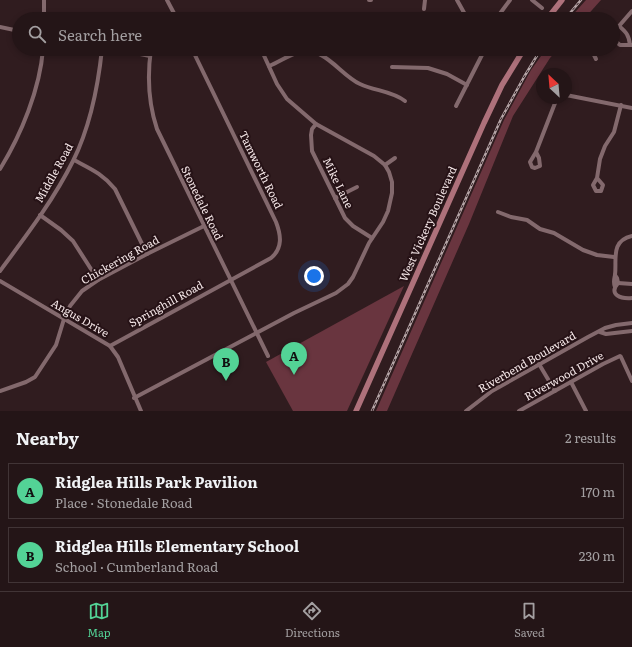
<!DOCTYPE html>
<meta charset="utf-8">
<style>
:root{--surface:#241517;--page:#302224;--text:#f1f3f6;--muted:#a39fa1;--line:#413436;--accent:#53d396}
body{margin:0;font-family:Literata,serif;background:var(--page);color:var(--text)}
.compass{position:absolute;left:536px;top:68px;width:36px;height:36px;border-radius:50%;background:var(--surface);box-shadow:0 2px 6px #0003;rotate:334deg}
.you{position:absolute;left:314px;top:276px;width:14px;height:14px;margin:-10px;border:3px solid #fff;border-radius:50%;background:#1a73e8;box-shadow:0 0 0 6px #1a73e833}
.badge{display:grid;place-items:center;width:26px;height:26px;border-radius:50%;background:var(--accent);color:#111;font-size:13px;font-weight:700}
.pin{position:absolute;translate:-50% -33px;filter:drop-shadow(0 1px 2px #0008)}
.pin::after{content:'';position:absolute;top:21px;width:14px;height:12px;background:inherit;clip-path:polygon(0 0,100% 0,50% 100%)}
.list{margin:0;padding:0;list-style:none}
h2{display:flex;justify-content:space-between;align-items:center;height:52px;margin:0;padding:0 16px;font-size:17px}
h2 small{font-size:13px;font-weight:400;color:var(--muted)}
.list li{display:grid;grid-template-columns:26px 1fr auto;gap:12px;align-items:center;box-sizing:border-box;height:56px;margin:0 8px 8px;padding:0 8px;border:1px solid var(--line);border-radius:0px}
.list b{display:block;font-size:15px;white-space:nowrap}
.list p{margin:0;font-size:13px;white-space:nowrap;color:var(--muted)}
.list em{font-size:13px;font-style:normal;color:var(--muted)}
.icon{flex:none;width:22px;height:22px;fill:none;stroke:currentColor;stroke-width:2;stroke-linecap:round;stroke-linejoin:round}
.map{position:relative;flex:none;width:632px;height:411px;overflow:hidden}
.search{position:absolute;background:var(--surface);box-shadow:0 2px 6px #0003;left:12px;right:12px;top:12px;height:44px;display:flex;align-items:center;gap:10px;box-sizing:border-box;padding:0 14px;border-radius:22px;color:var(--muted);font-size:15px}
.sheet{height:180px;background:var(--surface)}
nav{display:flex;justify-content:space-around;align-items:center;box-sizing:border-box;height:56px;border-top:1px solid var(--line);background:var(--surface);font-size:11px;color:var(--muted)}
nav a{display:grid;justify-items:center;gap:2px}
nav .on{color:var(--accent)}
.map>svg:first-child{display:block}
.green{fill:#69353f}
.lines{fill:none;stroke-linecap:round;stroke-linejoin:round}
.minor{stroke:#83696d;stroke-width:4}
.major{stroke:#ae717b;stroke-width:5.5}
.rail-casing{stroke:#b7a7a9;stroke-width:2.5}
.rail{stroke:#261216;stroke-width:1;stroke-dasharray:3;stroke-linecap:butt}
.labels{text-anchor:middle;stroke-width:4;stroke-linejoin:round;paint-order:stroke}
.street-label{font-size:11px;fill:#f5e7e8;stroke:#261216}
</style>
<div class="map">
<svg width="632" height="411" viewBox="0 0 632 411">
<rect width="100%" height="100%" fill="#301c1f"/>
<g class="green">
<path d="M 586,0 L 601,0 L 584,19 L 569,19 Z"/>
<path d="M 546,49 L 558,49 L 550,58 L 513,116 L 469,224 L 387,411 L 376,411 L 504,120 L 531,70 Z"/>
<path d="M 404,286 L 347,411 L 293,411 L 266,362 Z"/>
</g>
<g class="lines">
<g class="minor">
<path d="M 167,0 L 177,19"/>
<path d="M 369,0 L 371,0"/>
<path d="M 457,0 L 467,18 L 497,19"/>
<path d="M 532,0 L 542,8"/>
<path d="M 424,9 L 425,0"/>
<path d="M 44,19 L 44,0"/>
<path d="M 496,19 L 510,0"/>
<path d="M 619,26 C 626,32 629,35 630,45"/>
<path d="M 0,27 L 19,31"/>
<path d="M 613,33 L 632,11"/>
<path d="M 613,39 L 620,45 L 632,45"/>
<path d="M 116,49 L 150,56"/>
<path d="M 151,49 C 147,77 148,102 157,129 L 268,356"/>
<path d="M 596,59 L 594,55 L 599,49"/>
<path d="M 269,66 C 279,62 289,55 299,52 C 324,45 340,75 360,84 C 375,91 392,91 405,101"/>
<path d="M 392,67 L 428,68 L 447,74 L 467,85"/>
<path d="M 566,95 L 632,108"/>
<path d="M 456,106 L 485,49"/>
<path d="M 316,124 L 312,129 L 311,135 L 312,151 L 345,218 L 353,226 L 372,238"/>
<path d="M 536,152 L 539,158 L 540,166 L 535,168 L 532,167 L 530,162 L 536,152 L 557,98"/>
<path d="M 74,160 C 91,169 103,174 115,189 L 147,254"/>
<path d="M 385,165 L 395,158"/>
<path d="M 0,169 C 21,135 40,89 43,49"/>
<path d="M 597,178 L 603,185 L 601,191 L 596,191 L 593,185 L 597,178 L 600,159 L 605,146 L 614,132 L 621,105"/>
<path d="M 335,198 L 357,187"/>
<path d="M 498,212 L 511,217 L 527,220 L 540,229 L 554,233 L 583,250 L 597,255 L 614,257"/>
<path d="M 40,215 L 61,230 L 73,241 L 98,280"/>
<path d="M 0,271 C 26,236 53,201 73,161 C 90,127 98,87 102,49"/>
<path d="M 615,275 L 617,278 L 618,283 C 608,295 621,299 632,298"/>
<path d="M 0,281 L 110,346 L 118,357 L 141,411"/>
<path d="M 618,283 L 632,284"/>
<path d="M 615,287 C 613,282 614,280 615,275 C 617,260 610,241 632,236"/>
<path d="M 600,332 L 606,334 L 632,331"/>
<path d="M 110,346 L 271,258 C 283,248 281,235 276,222 L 192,49"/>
<path d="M 539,364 L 555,391"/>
<path d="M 571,382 L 586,411"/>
<path d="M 0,391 L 26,382 L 35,377 L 56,345 L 64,319 L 70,306 L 82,291 L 98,280 L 147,254 L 204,226"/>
<path d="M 134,398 L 294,313 L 336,293 L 348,284 L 353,277 L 369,243 L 383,222 L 388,211 L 392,193 L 392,182 L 389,172 L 385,165 L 374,156 L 316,124 L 287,99 L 277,84 L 261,49"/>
<path d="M 466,411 L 492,391 L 588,337 L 605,328 L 616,325 L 632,323"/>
<path d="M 519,411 L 603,364 L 620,356 L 621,357 L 632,381"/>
</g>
<g class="major">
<path d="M 547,19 L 562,0"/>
<path d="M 356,411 L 484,123 L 502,85 L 524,49"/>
</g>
<g class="rail-casing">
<g id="rail">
<path d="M 565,19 L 581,0"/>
<path d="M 372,411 L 501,119 L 524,77 L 541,49"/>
</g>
</g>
<use href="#rail" class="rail"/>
</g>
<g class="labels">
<g class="street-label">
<text transform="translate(261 170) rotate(64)" y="4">Tamworth Road</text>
<text transform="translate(54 173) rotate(-61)" y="4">Middle Road</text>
<text transform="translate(338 183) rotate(64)" y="4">Mike Lane</text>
<text transform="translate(202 203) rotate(64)" y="4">Stonedale Road</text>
<text transform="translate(428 224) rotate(-66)" y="4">West Vickery Boulevard</text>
<text transform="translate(120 260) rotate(-29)" y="4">Chickering Road</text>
<text transform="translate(166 304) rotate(-29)" y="4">Springhill Road</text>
<text transform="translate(80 318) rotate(30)" y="4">Angus Drive</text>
<text transform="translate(527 362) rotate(-30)" y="4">Riverbend Boulevard</text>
<text transform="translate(564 376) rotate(-29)" y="4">Riverwood Drive</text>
</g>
</g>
</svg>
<svg class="compass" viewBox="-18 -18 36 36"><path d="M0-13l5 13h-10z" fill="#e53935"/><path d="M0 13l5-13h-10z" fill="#a39fa1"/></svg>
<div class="you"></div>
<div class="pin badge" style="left:294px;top:375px">A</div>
<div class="pin badge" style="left:226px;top:381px">B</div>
<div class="search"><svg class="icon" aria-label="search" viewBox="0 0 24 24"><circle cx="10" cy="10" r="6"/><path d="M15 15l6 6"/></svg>Search here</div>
</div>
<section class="sheet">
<h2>Nearby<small>2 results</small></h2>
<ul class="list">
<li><span class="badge">A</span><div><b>Ridglea Hills Park Pavilion</b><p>Place · Stonedale Road</p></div><em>170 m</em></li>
<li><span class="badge">B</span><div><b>Ridglea Hills Elementary School</b><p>School · Cumberland Road</p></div><em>230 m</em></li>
</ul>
</section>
<nav>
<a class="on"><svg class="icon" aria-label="map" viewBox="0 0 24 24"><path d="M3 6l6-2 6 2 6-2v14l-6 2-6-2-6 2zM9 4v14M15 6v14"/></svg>Map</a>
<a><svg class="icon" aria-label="directions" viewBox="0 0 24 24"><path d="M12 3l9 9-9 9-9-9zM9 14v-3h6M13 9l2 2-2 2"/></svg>Directions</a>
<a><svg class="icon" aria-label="saved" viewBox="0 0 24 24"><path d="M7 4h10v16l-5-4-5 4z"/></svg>Saved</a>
</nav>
